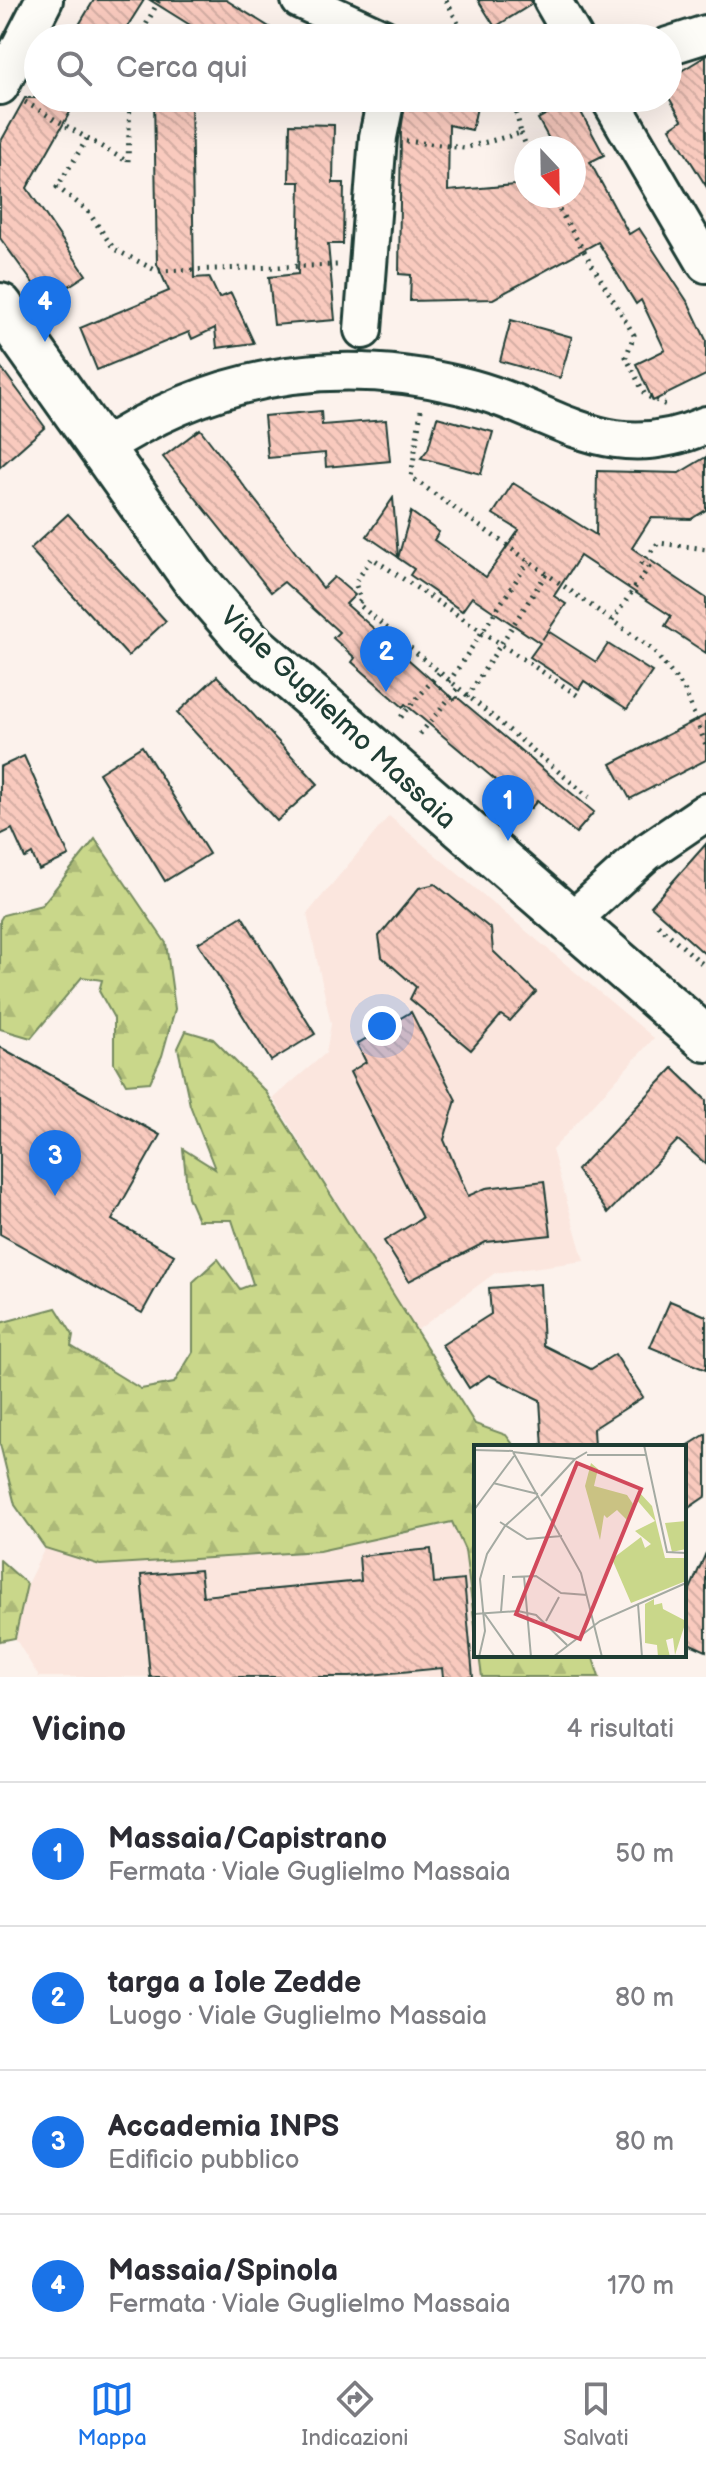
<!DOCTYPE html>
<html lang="it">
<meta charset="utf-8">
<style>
:root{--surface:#fff;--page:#f2f2f3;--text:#2b2b33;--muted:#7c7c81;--line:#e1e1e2;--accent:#1a73e8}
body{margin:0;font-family:"Balsamiq Sans",sans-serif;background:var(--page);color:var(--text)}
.compass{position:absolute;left:514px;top:136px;width:72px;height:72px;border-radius:50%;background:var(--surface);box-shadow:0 8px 32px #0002;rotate:158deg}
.you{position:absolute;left:382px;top:1026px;width:28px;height:28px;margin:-20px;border:6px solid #fff;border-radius:50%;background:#1a73e8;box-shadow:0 0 0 12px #1a73e833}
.badge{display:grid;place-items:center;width:52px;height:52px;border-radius:50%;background:var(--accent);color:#fff;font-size:26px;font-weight:700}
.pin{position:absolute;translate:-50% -66px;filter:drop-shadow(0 2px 4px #0008)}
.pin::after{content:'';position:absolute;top:42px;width:28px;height:24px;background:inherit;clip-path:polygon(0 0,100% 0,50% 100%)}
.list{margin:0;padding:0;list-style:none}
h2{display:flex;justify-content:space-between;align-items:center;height:104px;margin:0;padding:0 32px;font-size:34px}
h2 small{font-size:26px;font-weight:400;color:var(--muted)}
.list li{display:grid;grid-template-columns:52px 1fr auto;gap:24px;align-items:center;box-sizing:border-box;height:144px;padding:0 32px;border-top:2px solid var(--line)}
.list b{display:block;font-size:30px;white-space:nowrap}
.list p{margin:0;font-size:26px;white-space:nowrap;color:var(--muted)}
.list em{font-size:26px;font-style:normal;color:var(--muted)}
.icon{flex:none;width:44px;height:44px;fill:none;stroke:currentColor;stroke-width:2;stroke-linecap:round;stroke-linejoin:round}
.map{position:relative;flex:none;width:706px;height:1677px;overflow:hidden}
.search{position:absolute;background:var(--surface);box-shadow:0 8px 32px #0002;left:24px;right:24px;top:24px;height:88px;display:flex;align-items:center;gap:20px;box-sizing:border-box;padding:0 28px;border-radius:44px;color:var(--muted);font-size:30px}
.sheet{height:680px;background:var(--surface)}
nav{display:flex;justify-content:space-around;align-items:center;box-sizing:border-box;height:112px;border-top:2px solid var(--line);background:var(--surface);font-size:22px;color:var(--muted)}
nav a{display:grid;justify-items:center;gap:4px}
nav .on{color:var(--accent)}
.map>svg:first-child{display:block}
.built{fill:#fbe6de}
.forest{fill:url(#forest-firs);stroke:#748a5f;stroke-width:2}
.building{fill:url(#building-back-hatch);stroke:#1f3d34;stroke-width:2}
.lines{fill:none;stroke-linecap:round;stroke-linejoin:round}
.minor-casing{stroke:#1f3d34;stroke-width:42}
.tertiary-casing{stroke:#1f3d34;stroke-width:50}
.path{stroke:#1f3d34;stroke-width:5;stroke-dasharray:2 6;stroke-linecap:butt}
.minor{stroke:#fdfcf7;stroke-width:36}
.tertiary{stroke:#fdfcf7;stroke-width:44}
.labels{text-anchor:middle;stroke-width:8;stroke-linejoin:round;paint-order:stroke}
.street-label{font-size:28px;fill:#1f3d34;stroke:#fdfcf7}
.inset-road{fill:none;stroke:#a4aaa2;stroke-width:2}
.view{fill:#d1495b;fill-opacity:0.15;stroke:#d1495b;stroke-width:4}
.inset-edge{fill:none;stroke:#1f3d34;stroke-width:4}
</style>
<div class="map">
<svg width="706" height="1677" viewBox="0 0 706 1677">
<defs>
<pattern id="forest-firs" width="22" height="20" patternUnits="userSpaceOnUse" patternTransform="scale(2)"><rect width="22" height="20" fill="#c9d78a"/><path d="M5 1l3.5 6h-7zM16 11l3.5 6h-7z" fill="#acb978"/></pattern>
<pattern id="building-back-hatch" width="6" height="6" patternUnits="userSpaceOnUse" patternTransform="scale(2)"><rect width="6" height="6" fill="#f9cabe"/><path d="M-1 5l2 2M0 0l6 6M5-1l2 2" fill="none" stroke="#d5aea4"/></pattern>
</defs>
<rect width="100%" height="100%" fill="#fcf2ec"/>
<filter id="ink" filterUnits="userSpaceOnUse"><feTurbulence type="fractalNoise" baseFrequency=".0125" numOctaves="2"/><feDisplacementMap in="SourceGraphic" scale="16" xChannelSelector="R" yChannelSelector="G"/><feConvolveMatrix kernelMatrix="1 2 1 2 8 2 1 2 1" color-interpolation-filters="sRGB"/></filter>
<g filter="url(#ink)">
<g class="built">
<path d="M 389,816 L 654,1038 L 552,1150 L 584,1261 L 495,1273 L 416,1331 L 273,1098 L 326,1053 L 331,1024 L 307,914 Z"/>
<path d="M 476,1519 L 476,1655 L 592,1655 L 601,1677 L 39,1677 L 15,1638 L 27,1584 L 45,1548 L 100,1565 L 319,1551 Z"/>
</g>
<g class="forest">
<path d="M 95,839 L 166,943 L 175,1009 L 162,1056 L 150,1082 L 126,1084 L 114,1063 L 114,1018 L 99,991 L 102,980 L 82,977 L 31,1038 L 0,1029 L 0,920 L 3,915 L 42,905 Z"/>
<path d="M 186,1031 L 213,1039 L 266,1092 L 475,1424 L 506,1435 L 515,1447 L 476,1447 L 476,1634 L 465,1550 L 452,1522 L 319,1551 L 100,1565 L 45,1548 L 15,1505 L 0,1444 L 0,1323 L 56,1308 L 73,1335 L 71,1346 L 141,1389 L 174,1383 L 193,1352 L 193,1282 L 218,1259 L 240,1289 L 253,1284 L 232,1220 L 198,1220 L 188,1197 L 183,1149 L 215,1169 L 190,1105 L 178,1048 Z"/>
<path d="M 0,1560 L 27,1584 L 15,1638 L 0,1641 Z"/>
<path d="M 479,1655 L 592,1655 L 599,1677 L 482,1677 Z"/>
</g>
<g class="building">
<path d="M 94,0 L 144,0 L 120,38 L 71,38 Z"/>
<path d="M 150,0 L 226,0 L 287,38 L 211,38 Z"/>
<path d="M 478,0 L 531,0 L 532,4 L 495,27 Z"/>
<path d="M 706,56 L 706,186 L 670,128 L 682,120 L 668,96 L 668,79 Z"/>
<path d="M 25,98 L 78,98 L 27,188 L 86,275 L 46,301 L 0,238 L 0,143 Z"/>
<path d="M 154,98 L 191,98 L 194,278 L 209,277 L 219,298 L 231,293 L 254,343 L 217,348 L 215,328 L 192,339 L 189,332 L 97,370 L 80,328 L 169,291 L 157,264 Z"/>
<path d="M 406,98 L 479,98 L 472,130 L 449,125 L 448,191 L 526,184 L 526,196 L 574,196 L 574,148 L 554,148 L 538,119 L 574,99 L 604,155 L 590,162 L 629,234 L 639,228 L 689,304 L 706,340 L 706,375 L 653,401 L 636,364 L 665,350 L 641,300 L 636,304 L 598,242 L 493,299 L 410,301 L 411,275 L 399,274 L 401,130 Z"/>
<path d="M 290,124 L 334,125 L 333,183 L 344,183 L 343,244 L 328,244 L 335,320 L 274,325 L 269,277 L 298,274 L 300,182 L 289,182 Z"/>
<path d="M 511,320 L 572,337 L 560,378 L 500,361 Z"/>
<path d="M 0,366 L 45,427 L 0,467 Z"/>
<path d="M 321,411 L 322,425 L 386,420 L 390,461 L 326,467 L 325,453 L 268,458 L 264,416 Z"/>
<path d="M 437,417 L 493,432 L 481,474 L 421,458 L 428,449 Z"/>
<path d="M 200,429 L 323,588 L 334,577 L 355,595 L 346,604 L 454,700 L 457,697 L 594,812 L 576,833 L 537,801 L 530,809 L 405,704 L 403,707 L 352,662 L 355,658 L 333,638 L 339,632 L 284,582 L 271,592 L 163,457 Z"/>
<path d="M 706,457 L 706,510 L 691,519 L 651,518 L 632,548 L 706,598 L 706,653 L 665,626 L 671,616 L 580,556 L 554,596 L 566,604 L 542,640 L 548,631 L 596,662 L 608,644 L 652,672 L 627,709 L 584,681 L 579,689 L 530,657 L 540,643 L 472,597 L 462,611 L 410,575 L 414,569 L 398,558 L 411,512 L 439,532 L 434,540 L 486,577 L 519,530 L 493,514 L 513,483 L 596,535 L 597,471 L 679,473 Z"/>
<path d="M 393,498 L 398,557 L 367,536 Z"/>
<path d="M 68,514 L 166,621 L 128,656 L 30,549 Z"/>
<path d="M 217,676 L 318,784 L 277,821 L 177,713 Z"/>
<path d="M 706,715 L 706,760 L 630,799 L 611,764 Z"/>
<path d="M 142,746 L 209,854 L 165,881 L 99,773 Z"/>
<path d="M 24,756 L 69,856 L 39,870 L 32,854 L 25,858 L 12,829 L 0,835 L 0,767 Z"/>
<path d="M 706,844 L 706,955 L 651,906 Z"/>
<path d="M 435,884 L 491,929 L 493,951 L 536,992 L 510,1021 L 501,1015 L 471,1050 L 410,999 L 416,987 L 382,957 L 379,936 L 419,888 Z"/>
<path d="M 242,916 L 315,1034 L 271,1061 L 198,943 Z"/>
<path d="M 411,1012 L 456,1100 L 444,1140 L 468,1196 L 486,1188 L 544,1181 L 551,1235 L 486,1242 L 409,1281 L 384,1241 L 422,1218 L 350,1072 L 366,1062 L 357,1044 Z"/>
<path d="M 0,1047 L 160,1135 L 112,1220 L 174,1255 L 142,1313 L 0,1234 Z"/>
<path d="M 673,1068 L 706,1100 L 706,1164 L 678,1140 L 608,1213 L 577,1170 Z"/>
<path d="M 540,1284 L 543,1345 L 591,1369 L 615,1354 L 643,1397 L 593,1429 L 594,1447 L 543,1447 L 540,1400 L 489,1375 L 469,1388 L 442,1345 L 491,1314 L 489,1288 Z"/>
<path d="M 670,1301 L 706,1316 L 706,1370 L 650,1347 Z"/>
<path d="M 706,1434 L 706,1496 L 684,1511 L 684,1448 Z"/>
<path d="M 431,1549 L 434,1583 L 464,1580 L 473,1677 L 443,1677 L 442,1668 L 350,1677 L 150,1677 L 141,1575 L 200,1570 L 203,1596 L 361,1581 L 359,1556 Z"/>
<path d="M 706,1553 L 706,1651 L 684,1641 L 684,1603 Z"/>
</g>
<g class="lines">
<g class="minor-casing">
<g id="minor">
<path d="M 300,0 L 383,38"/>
<path d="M 552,0 L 574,38"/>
<path d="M 668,46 L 706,34"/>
<path d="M 0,86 L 44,0"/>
<path d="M 609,98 L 706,264"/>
<path d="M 363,330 L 378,137 L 386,98"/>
<path d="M 101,449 C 211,376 333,354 462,386 C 554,408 605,469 706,425"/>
<path d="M 571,921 L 647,852 L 706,812"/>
</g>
</g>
<g class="tertiary-casing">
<path id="tertiary" d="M 0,306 L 193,577 L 249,642 L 706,1039"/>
</g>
<g class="path">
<path d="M 446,0 L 461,29 L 458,38"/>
<path d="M 139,38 L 159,0"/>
<path d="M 293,98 L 303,102 L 313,98"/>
<path d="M 25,102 L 128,162 L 130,98"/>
<path d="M 521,133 L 527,148"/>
<path d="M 87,139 L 57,187 L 87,210 L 114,249 L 157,271 L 338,265"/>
<path d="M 406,141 L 464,148 L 521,133 L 513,98"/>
<path d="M 551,196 L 634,335 L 626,357 L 645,395 L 666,405"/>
<path d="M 421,410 L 411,477 L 652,649 L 684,689 L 706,745"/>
<path d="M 612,621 L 649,567 L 642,563 L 658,543 L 706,549"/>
<path d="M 449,682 L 529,561"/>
<path d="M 577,695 L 372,558 L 355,583 L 361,600 L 358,604 L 589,797"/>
<path d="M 467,697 L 546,574"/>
<path d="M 401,717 L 439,673"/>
<path d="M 420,734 L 457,689"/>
<path d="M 658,925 L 706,967"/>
</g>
<use href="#minor" class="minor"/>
<use href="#tertiary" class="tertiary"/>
</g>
</g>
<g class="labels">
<g class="street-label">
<text transform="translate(339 717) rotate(43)" y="10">Viale Guglielmo Massaia</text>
</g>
</g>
<g transform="translate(474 1445)">
<rect width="212" height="212" fill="#fcf2ec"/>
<path d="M 212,76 L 212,104 L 198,107 L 191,78 Z" fill="#c9d78a"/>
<path d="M 117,18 L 124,24 L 120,41 L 153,50 L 159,59 L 154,76 L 143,65 L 133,73 L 130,70 L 126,95 L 111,41 ZM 165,47 L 178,61 L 191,113 L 210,113 L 212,136 L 157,158 L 138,114 L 167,92 L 171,103 L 177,99 L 161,86 L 181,76 L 162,54 ZM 180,154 L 180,160 L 188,158 L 189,164 L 212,176 L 201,210 L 199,193 L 192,195 L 196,212 L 184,212 L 183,200 L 171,198 L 171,159 Z" fill="#c9d78a"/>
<path class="inset-road" d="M 170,0 L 193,107 L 212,108M 0,5 L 39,6M 39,7 L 107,128 L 128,212M 39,7 L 101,14 L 113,7M 113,10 L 172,10M 19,38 L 64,49M 67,51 L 101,14M 0,65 L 40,11M 26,77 L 53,94 L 88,91M 50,131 L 57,212M 38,132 L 62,131 L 87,148 L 113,150M 164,159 L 168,212M 27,167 L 30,130M 10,168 L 41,212M 0,169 L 44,166 L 62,170 L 93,200M 72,176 L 85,152M 5,212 L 11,186 L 6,134 L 13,109 L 31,81 L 64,51M 79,212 L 126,176 L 212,138"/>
<path class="view" d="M 103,18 L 167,44 L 106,194 L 42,169 Z"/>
<rect width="212" height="212" class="inset-edge"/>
</g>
</svg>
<svg class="compass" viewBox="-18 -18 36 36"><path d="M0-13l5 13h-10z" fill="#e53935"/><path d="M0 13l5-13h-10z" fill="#7c7c81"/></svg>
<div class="you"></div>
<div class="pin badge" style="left:508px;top:841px">1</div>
<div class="pin badge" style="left:386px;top:692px">2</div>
<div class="pin badge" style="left:55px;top:1196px">3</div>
<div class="pin badge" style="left:45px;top:342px">4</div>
<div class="search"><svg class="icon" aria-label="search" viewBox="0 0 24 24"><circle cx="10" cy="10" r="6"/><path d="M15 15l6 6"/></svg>Cerca qui</div>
</div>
<section class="sheet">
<h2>Vicino<small>4 risultati</small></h2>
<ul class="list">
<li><span class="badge">1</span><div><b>Massaia/Capistrano</b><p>Fermata · Viale Guglielmo Massaia</p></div><em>50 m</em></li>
<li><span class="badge">2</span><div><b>targa a Iole Zedde</b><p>Luogo · Viale Guglielmo Massaia</p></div><em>80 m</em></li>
<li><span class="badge">3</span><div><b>Accademia INPS</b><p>Edificio pubblico</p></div><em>80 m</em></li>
<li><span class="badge">4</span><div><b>Massaia/Spinola</b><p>Fermata · Viale Guglielmo Massaia</p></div><em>170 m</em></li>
</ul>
</section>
<nav>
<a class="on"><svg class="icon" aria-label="map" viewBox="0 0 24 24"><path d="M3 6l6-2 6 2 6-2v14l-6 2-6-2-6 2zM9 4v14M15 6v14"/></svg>Mappa</a>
<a><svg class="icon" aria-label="directions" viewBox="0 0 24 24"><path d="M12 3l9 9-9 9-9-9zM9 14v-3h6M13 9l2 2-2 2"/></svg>Indicazioni</a>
<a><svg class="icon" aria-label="saved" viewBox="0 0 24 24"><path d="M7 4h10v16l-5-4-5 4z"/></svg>Salvati</a>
</nav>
